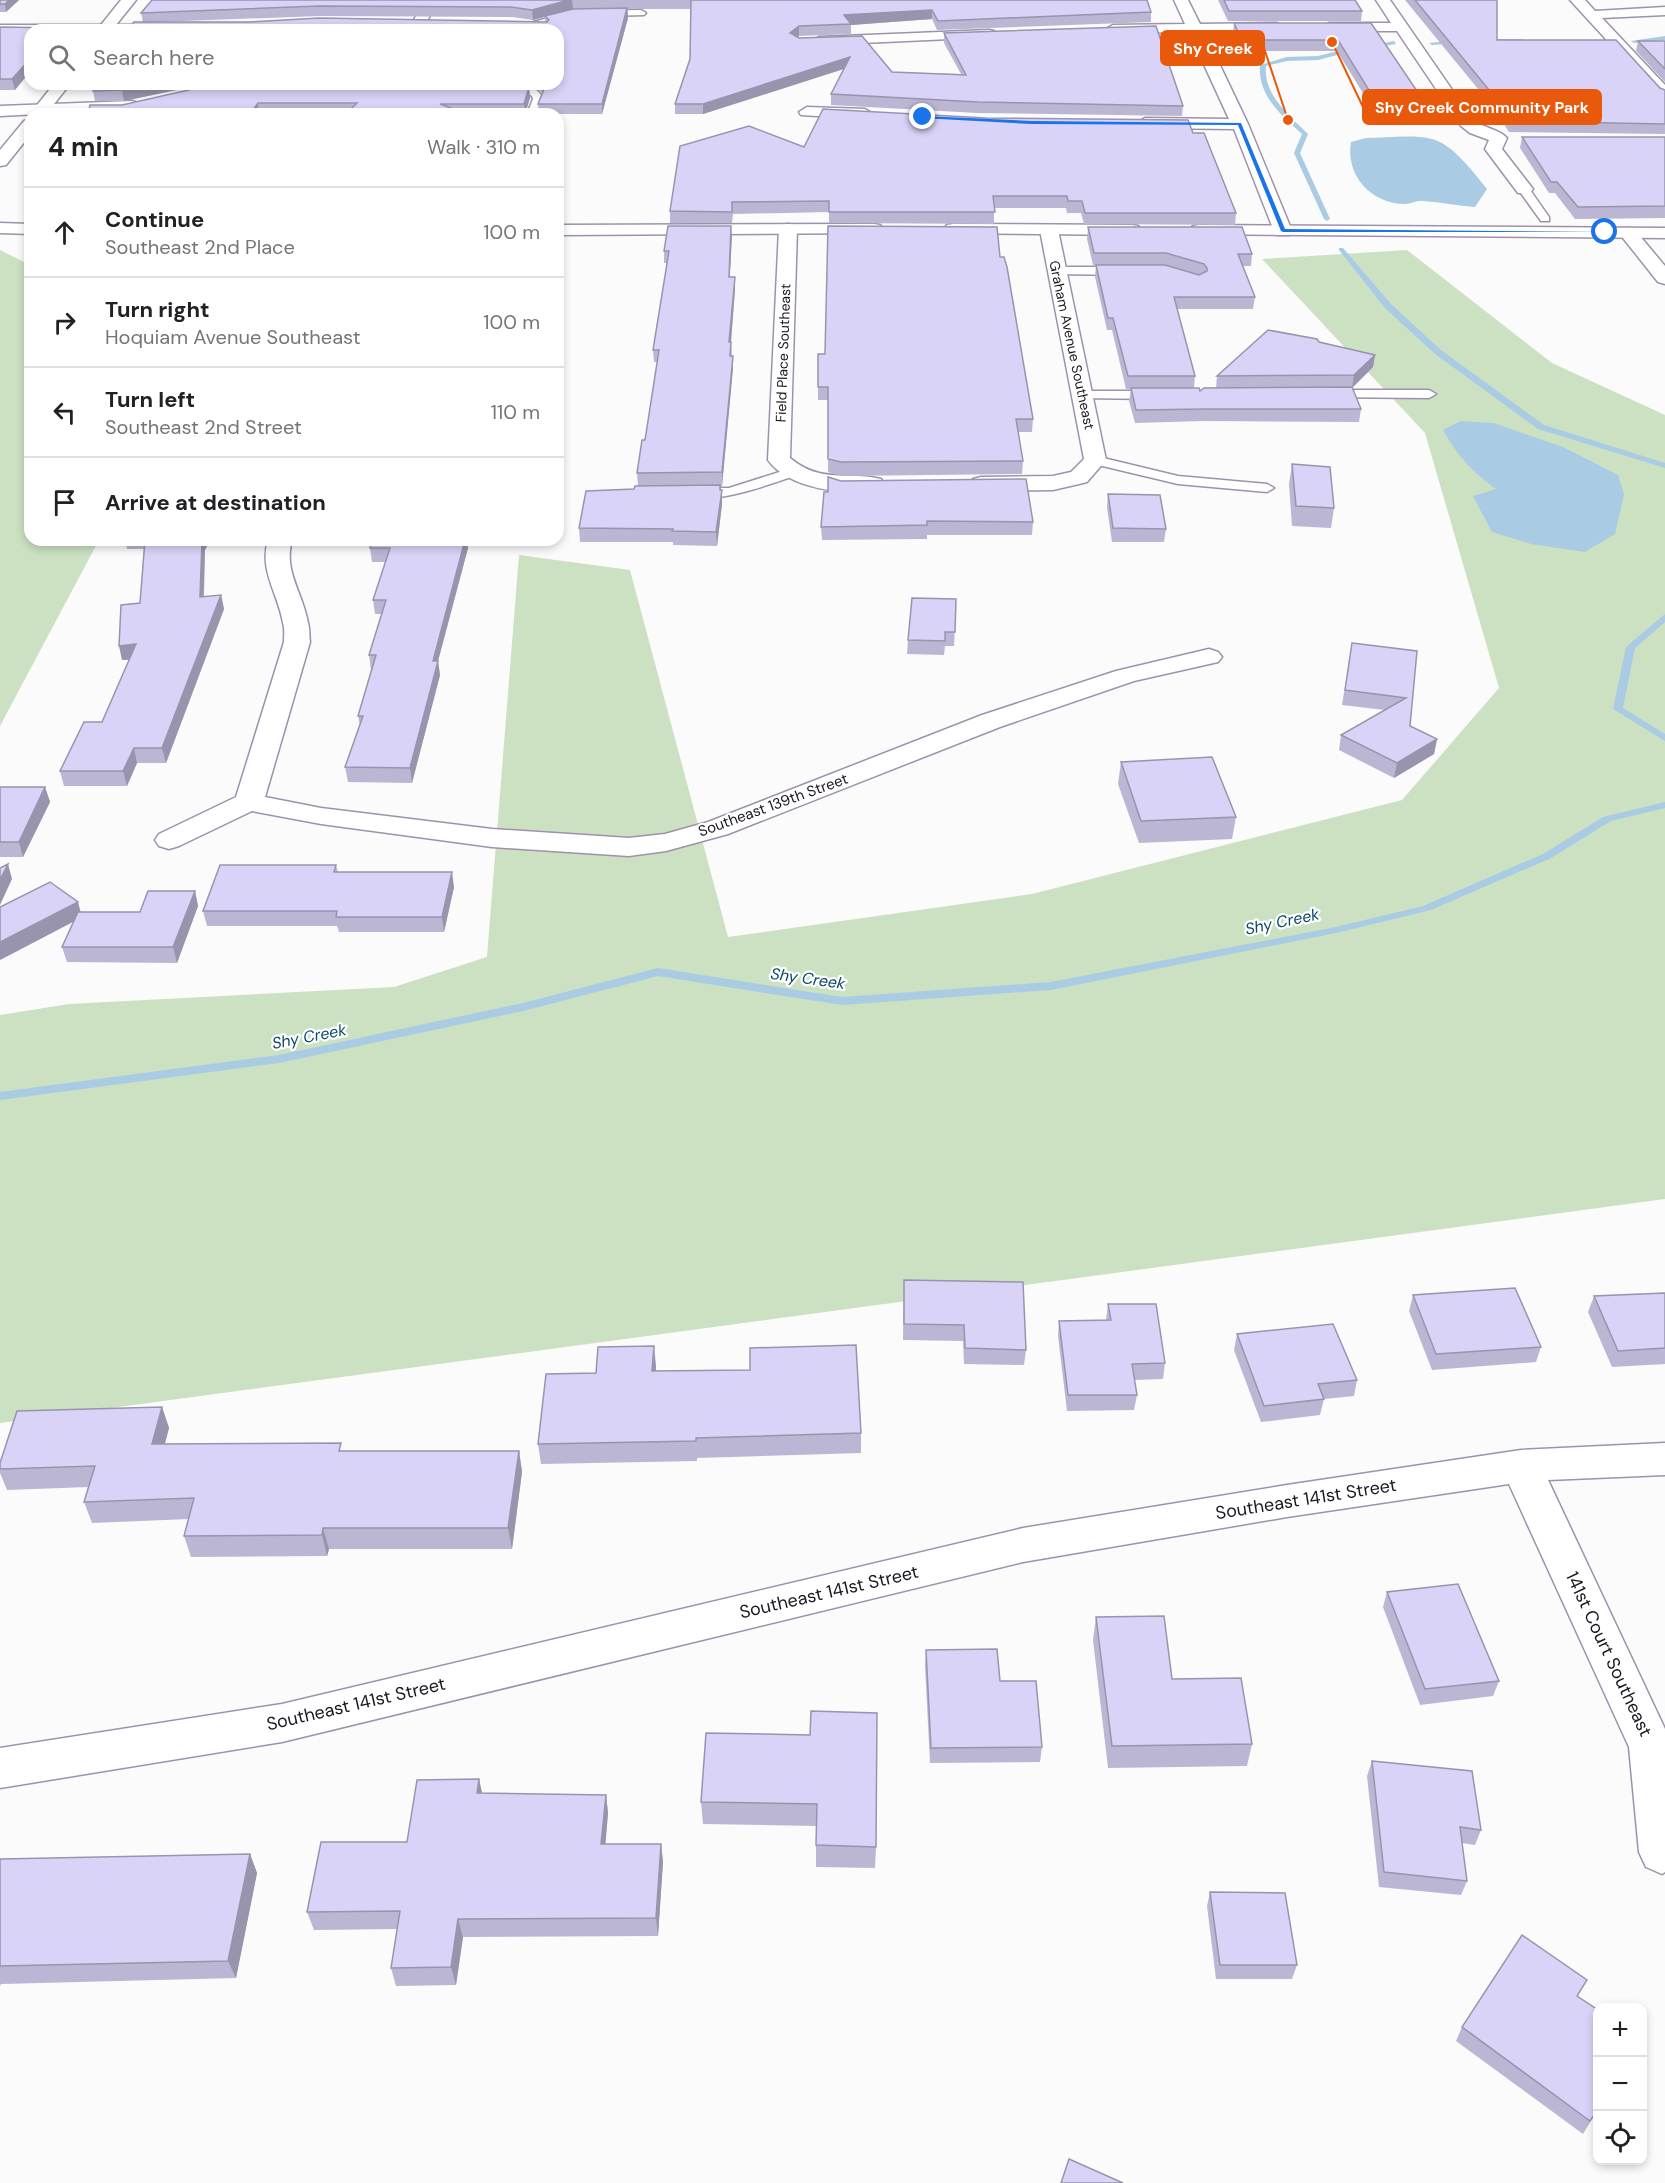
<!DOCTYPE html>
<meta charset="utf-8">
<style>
:root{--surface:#fff;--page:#f2f2f2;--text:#202124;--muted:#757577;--line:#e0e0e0}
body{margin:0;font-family:"DM Sans",sans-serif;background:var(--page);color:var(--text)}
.controls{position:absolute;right:18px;bottom:18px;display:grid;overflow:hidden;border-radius:12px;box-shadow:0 3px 9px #0003}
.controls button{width:54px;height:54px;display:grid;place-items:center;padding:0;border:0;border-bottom:2px solid var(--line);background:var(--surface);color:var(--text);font:30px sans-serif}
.stop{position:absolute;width:18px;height:18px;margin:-14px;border:4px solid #1a73e8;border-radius:50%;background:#fff}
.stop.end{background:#1a73e8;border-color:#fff;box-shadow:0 2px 6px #0008}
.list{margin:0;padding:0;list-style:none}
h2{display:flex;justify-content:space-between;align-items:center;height:78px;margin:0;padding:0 24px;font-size:26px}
h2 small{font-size:20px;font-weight:400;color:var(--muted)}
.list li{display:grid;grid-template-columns:39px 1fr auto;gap:18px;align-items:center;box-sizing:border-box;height:90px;padding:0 24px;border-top:2px solid var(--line)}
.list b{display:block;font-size:22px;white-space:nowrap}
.list p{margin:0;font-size:20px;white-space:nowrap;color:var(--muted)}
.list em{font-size:20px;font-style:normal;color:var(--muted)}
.icon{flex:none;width:33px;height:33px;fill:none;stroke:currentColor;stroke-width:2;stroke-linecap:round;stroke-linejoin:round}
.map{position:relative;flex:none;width:1665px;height:2183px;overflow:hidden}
.search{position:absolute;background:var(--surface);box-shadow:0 3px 9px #0003;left:24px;top:24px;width:540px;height:66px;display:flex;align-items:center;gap:15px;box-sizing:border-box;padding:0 21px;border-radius:18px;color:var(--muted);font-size:22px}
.panel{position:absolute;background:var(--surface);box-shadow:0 3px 9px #0003;left:24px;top:108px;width:540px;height:438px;border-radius:18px}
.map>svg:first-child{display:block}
.green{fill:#cbe1c2}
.water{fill:#a9cbe3}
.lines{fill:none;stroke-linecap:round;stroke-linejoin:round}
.stream{fill:#a9cbe3;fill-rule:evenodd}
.lane-casing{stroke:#9f91ab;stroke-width:3}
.street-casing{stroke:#9f91ab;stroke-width:3}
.secondary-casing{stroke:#9f91ab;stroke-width:3}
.lane{fill:#fff;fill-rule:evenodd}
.street{fill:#fff;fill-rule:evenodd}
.secondary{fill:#fff;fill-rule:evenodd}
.wall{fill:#bbb6d4;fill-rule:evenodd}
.shaded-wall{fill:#9894ad}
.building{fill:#d9d4f7;stroke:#9894ad;stroke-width:1.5}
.route{fill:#1a73e8}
.labels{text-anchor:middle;stroke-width:4.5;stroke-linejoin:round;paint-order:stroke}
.far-street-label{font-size:14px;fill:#1b161f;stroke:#fff}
.street-label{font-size:15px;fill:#1b161f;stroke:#fff}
.water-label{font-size:16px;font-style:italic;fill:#0a4867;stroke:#fff}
.near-street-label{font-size:18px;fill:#1b161f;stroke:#fff}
.leader{fill:none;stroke:#e8590c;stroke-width:2}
.callout-dot{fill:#e8590c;stroke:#fff;stroke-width:2}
.callout{fill:#e8590c;stroke:#e8590c;stroke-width:2}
.callout-label{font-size:16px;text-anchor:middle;font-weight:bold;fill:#fff}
</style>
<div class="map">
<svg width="1665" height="2183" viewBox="0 0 1665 2183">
<rect width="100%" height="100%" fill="#fbfbfb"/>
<g class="green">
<path d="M 0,250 L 30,265 L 30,540 L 99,540 L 0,726 Z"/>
<path d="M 1407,250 L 1552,363 L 1665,415 L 1665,1199 L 0,1423 L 0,1015 L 69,1004 L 394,987 L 487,957 L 519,555 L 630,570 L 728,937 L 1032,894 L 1402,800 L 1499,688 L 1425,433 L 1262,259 Z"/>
</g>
<g class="water">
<path d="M 1366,138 C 1386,138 1412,134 1432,139 C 1453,144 1474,173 1487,189 L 1475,207 C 1458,206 1441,202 1423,201 C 1417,200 1412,204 1405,204 C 1372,204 1345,176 1351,142 Z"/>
<path d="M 1461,421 L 1494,423 L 1563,447 L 1618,475 L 1624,495 L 1615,534 L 1585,552 L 1531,544 L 1492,532 L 1473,496 L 1496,489 C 1471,471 1458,456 1443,430 Z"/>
</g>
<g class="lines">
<g class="stream">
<path d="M 1665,36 L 1665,40 L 1634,43 L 1631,41 Z"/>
<path d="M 1522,39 L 1524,42 L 1483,43 L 1480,41 L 1483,39 Z"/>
<path d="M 1456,40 L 1458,43 L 1432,45 L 1429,43 Z"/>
<path d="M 1394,41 L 1396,44 L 1372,48 L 1369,46 Z"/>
<path d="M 1354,47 L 1356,50 L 1318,60 L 1287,61 L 1266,66 C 1263,95 1289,115 1308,134 L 1300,153 L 1330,219 L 1327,221 L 1324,219 L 1294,153 L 1302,134 C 1282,117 1257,94 1260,65 L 1287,57 L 1318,56 Z"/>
<path d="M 1339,248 L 1343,248 L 1391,304 L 1441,350 L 1544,425 L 1665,463 L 1665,468 L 1538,429 L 1435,354 L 1385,308 L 1339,250 Z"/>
<path d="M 1665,614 L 1665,622 L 1635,648 L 1623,708 L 1665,734 L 1665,741 L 1613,709 L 1626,647 Z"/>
<path d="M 1665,802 L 1665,808 L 1611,821 L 1551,858 L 1431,910 L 1336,933 L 1051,990 L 842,1005 L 658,976 L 523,1011 L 279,1063 L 0,1100 L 0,1092 L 279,1055 L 523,1003 L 658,968 L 842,997 L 1051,982 L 1336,927 L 1423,906 L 1543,854 L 1603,817 Z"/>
</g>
<g class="lane-casing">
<g id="lane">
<path d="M 641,10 L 646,13 L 644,15 L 573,17 L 528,28 L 523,25 L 573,11 Z"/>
<path d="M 512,84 C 524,84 538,86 543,99 L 537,114 L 527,114 L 533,99 L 532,96 Z"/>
<path d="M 1524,186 L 1528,187 L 1549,217 L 1549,221 L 1541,221 L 1518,189 Z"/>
<path d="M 1057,267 L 1125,267 L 1131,271 L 1125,275 L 1053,274 L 1053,268 Z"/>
<path d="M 1326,390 L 1429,390 L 1436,394 L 1429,398 L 1321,397 L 1319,394 L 1321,391 Z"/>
<path d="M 1082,391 L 1157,391 L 1164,395 L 1157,399 L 1077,398 L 1075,395 L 1077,392 Z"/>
<path d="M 1095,456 L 1178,476 L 1267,484 L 1274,488 L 1267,492 L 1178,484 L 1090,463 L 1088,460 L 1090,457 Z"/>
<path d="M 792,468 L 799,472 L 797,475 C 776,482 704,510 687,492 L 694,488 L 729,488 Z"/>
</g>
</g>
<g class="street-casing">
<g id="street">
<path d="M 424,0 L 438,0 L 425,25 L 415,25 L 413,22 Z"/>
<path d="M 1174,0 L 1188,0 L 1200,24 L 1277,23 L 1284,27 L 1277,31 L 1204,32 L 1248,124 L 1292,231 L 1289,235 L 1277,235 L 1274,231 L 1234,129 L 1145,128 L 1137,123 L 1145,118 L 1229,119 L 1189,32 L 1113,33 L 1106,29 L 1113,25 L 1185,24 Z"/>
<path d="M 1376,0 L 1390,0 L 1473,120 C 1483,128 1499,129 1507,138 L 1502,149 L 1533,189 L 1530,193 L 1518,193 L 1485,149 L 1489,140 L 1470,133 L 1461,126 L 1397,31 L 1329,31 L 1322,27 L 1329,23 L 1391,23 Z"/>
<path d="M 1570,0 L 1585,0 L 1595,11 L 1665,7 L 1665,15 L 1602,18 L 1665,85 L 1665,99 L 1659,97 Z"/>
<path d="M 0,25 L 142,25 L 149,29 L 30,30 L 30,33 L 0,33 Z"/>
<path d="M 989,30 L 994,31 L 996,34 L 994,37 L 819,45 L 812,41 L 819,37 Z"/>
<path d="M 132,101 L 138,103 L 140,106 L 138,109 L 0,116 L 0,106 Z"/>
<path d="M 807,107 L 865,109 L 873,114 L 865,119 L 801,115 L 799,112 Z"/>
<path d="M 788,224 L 794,225 L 797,229 L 790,458 C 821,484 847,471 881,479 L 884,484 L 881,489 C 849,497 788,489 768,460 L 779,229 L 782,225 Z"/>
<path d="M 1049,225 L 1055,226 L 1058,230 L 1106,460 L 1087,482 L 1079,484 L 1053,490 L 981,491 L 973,489 L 970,484 L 973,479 L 981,477 L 1053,476 L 1071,472 L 1084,459 L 1040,230 L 1043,226 Z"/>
<path d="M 1628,228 L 1634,229 L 1665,266 L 1665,284 L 1658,282 L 1619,233 L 1622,229 Z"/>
<path d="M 268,540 L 292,540 C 283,571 303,593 308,623 C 310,629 309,636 310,642 L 265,797 L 321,808 L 492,829 L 629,838 L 665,834 L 708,822 L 982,715 L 1116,671 L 1209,649 L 1218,652 L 1222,657 L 1218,662 L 1134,681 L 1000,727 L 728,834 L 666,851 L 629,856 L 492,847 L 321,824 L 252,811 L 179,846 L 169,849 L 159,846 L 155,840 L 159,834 L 236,797 L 284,642 C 284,636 285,629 283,623 C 278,593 259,571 268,540 Z"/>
<path d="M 1665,1443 L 1665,1475 L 1548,1480 L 1665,1729 L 1665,1872 L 1662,1874 L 1646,1867 L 1639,1852 L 1629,1747 L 1509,1484 L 1287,1517 L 1023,1562 L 282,1742 L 0,1788 L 0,1748 L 282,1704 L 1023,1528 L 1287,1485 L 1521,1450 Z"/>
</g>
</g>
<g class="secondary-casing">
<g id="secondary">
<path d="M 121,0 L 136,0 L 112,30 L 97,30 Z"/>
<path d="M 54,84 L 70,84 L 46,114 L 30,114 Z"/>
<path d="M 30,119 L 30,135 L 6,165 L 0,166 L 0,150 L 24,121 Z"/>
<path d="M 0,223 L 30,224 L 30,234 L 0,233 Z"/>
<path d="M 874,224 L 880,225 L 883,229 L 880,233 L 558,235 L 558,225 Z"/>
<path d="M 953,224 L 1132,225 L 1138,226 L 1141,230 L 1138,234 L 1132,235 L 947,233 L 944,229 L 947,225 Z"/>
<path d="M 1199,225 L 1665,228 L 1665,238 L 1193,234 L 1190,230 L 1193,226 Z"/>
</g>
</g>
<use href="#lane" class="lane"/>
<use href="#street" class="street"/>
<use href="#secondary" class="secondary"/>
</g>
<g class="wall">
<path d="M 0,0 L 19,0 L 6,12 L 0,12 Z"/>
<path d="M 152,0 L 1147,0 L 1151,12 L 1151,22 L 937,30 L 932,19 L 851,25 L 851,34 L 799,36 L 797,37 L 892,72 L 961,74 L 944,43 L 944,33 L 1183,106 L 1182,116 L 977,113 L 831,105 L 831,94 L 843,69 L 703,114 L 675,114 L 675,104 L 690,59 L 691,9 L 628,9 L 628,18 L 602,114 L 539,114 L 538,104 L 543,93 L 531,84 L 528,84 L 558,84 L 558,30 L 129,28 L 143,22 L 141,13 ZM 573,9 L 595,9 L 556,13 ZM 320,16 L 512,17 L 533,20 L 545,17 L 545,22 L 154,22 Z"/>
<path d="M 1218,0 L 1355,0 L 1362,11 L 1361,21 L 1228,21 Z"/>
<path d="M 1405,0 L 1497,0 L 1497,40 L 1665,90 L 1665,134 L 1509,132 L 1492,106 Z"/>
<path d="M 1234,23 L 1371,23 L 1417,91 L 1416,94 L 1425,108 L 1423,119 L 1379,119 L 1337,51 L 1247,51 L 1243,44 L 1238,44 L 1233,33 Z"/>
<path d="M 0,27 L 30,30 L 15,90 L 0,90 Z"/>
<path d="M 1638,41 L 1665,41 L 1665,82 L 1636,51 Z"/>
<path d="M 94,84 L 205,84 L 124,101 L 95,101 L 93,91 Z"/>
<path d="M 529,87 L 530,98 L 525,114 L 260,113 L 122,105 Z"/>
<path d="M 1193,133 L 1236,213 L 1235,225 L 1084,224 L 1081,213 L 1067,213 L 1066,208 L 994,208 L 994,224 L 829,223 L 829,212 L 733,214 L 732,223 L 670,223 L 670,211 L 804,147 Z"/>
<path d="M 1522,137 L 1665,137 L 1665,218 L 1575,219 L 1555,193 L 1549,193 L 1520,148 Z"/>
<path d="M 731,226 L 730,277 L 735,289 L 731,342 L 733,368 L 722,486 L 720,486 L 722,504 L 717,546 L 673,545 L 673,542 L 580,542 L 579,528 L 634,489 L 638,486 L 637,473 L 645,440 L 657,362 L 654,362 L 653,350 L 667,263 L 664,263 L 664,251 Z"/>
<path d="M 1088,227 L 1252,254 L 1251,266 L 1243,266 L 1255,297 L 1253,309 L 1177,309 L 1195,376 L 1194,388 L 1200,391 L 1216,388 L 1217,376 L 1319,342 L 1375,355 L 1373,367 L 1352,388 L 1361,409 L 1359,422 L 1204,421 L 1135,423 L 1129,401 L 1131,389 L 1126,389 L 1112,330 L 1107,330 L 1095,277 L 1096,265 L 1093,265 L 1087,239 ZM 1112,265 L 1165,265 L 1199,275 Z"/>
<path d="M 1000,257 L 1033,419 L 1032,432 L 1018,432 L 1023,461 L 1022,474 L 841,476 L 828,472 L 828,400 L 818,400 L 818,387 L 825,354 Z"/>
<path d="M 1292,464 L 1334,508 L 1331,528 L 1292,526 L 1289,484 Z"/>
<path d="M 841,481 L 1033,522 L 1032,535 L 927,535 L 927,539 L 822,540 L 821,527 Z"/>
<path d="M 1108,494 L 1166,529 L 1164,542 L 1112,542 L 1107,508 Z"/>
<path d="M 125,540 L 210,540 L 205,550 L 204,597 L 221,595 L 224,609 L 166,763 L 137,763 L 127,786 L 64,786 L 60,771 L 102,722 L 129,660 L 122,660 L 140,603 L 144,549 L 127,549 Z"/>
<path d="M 372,540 L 467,540 L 468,548 L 438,661 L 440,675 L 412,783 L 348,782 L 345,767 L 360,726 L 358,716 L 372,670 L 371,670 L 369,655 L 382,614 L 375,614 L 373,600 L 385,562 L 372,562 L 370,548 Z"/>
<path d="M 956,599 L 954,646 L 945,646 L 944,655 L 907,654 L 908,640 Z"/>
<path d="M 1352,643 L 1417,651 L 1410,726 L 1437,739 L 1434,754 L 1394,778 L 1339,750 L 1341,735 L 1385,710 L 1342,705 Z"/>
<path d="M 1121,762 L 1236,817 L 1232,839 L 1139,843 L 1118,784 Z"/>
<path d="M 0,787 L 45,787 L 50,802 L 23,857 L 0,857 Z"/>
<path d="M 336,865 L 338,872 L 454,887 L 444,932 L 339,932 L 337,926 L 207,926 L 203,911 Z"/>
<path d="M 195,891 L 198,906 L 177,963 L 67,962 L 62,947 L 73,922 L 0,960 L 81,912 L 140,912 Z"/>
<path d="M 904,1280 L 1026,1350 L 1024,1365 L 964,1364 L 963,1341 L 903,1340 Z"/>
<path d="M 1665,1293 L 1665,1364 L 1612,1367 L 1588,1312 L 1594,1296 Z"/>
<path d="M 1413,1295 L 1541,1347 L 1536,1362 L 1432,1370 L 1409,1311 Z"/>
<path d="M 1108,1304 L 1165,1363 L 1163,1379 L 1134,1380 L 1137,1395 L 1134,1410 L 1067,1411 L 1058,1336 L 1059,1321 L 1106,1320 Z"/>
<path d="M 1237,1334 L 1357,1380 L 1354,1396 L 1324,1399 L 1320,1415 L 1261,1422 L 1234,1350 Z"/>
<path d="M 656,1366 L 656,1371 L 861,1433 L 861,1453 L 697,1458 L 697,1461 L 541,1464 L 538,1444 L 596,1373 Z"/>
<path d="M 162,1407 L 169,1428 L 165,1444 L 343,1451 L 519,1451 L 522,1472 L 512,1549 L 329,1549 L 327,1556 L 191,1557 L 184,1536 L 189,1519 L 92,1523 L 84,1502 L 88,1487 L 7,1490 L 0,1473 L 0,1469 Z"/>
<path d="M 1387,1592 L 1499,1681 L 1493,1696 L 1420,1705 L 1383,1607 Z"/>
<path d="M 1096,1617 L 1252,1744 L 1247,1766 L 1108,1768 L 1093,1640 Z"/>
<path d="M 926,1650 L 1000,1681 L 1042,1747 L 1040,1762 L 930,1763 L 925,1665 Z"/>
<path d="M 810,1735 L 876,1847 L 875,1868 L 816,1867 L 816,1826 L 703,1824 L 701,1802 Z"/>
<path d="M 1372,1761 L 1481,1830 L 1475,1845 L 1462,1843 L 1467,1881 L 1461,1895 L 1379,1887 L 1367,1776 Z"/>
<path d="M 479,1779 L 482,1793 L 606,1795 L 608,1813 L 605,1844 L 661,1844 L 663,1862 L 658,1936 L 463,1937 L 456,1985 L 396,1986 L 391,1968 L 397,1929 L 314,1930 L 307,1912 L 407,1842 Z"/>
<path d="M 250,1854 L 257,1873 L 236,1978 L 1,1984 L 0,1986 L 0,1859 Z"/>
<path d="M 1210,1892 L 1297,1965 L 1292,1979 L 1216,1979 L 1207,1906 Z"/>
<path d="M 1578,1996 L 1598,2109 L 1583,2134 L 1456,2041 L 1462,2027 Z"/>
</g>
<g class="shaded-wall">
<path d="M 9,0 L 19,0 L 6,12 L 5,4 Z"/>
<path d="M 569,0 L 572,0 L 573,9 L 533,20 L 532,10 Z"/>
<path d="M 627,8 L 628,18 L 602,114 L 602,104 Z"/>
<path d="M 932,10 L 932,19 L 851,25 L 844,15 Z"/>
<path d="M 799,26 L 799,36 L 790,43 L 790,33 Z"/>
<path d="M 850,57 L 850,67 L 703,114 L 703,104 Z"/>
<path d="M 30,59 L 30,72 L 15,90 L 12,79 Z"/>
<path d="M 152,84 L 205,84 L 124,101 L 122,90 Z"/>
<path d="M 529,87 L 530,98 L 525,114 L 524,104 Z"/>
<path d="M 258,103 L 259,114 L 250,114 Z"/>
<path d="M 731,226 L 732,238 L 729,289 L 729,277 Z"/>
<path d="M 735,277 L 735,289 L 730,354 L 729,342 Z"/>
<path d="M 1375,355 L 1373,367 L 1352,388 L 1354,375 Z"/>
<path d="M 733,356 L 733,368 L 722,486 L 722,472 Z"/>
<path d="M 720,485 L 721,498 L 722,490 L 722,504 L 717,546 L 716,532 Z"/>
<path d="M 202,540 L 210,540 L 205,550 L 203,611 L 200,597 Z"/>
<path d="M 465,540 L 467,540 L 468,548 L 438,661 L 440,675 L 412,783 L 410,768 L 433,661 Z"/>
<path d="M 221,595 L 224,609 L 166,763 L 162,748 Z"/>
<path d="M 136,644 L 139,659 L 122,660 L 119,646 Z"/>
<path d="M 1437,739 L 1434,754 L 1394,778 L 1397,763 Z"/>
<path d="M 134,748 L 137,763 L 127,786 L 123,771 Z"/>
<path d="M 45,787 L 50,802 L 23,857 L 19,842 Z"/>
<path d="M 8,864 L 12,879 L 0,905 L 0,880 Z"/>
<path d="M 452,872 L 454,887 L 444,932 L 442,917 Z"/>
<path d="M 195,891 L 198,906 L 177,963 L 173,947 Z"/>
<path d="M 78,902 L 82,917 L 0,960 L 0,942 Z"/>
<path d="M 654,1346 L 656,1366 L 654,1391 L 652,1371 Z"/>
<path d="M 162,1407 L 169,1428 L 159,1465 L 152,1444 Z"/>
<path d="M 519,1451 L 522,1472 L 512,1549 L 508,1528 Z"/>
<path d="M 323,1528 L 329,1549 L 327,1556 L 322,1535 Z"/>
<path d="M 479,1779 L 483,1798 L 477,1793 Z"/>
<path d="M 606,1795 L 608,1813 L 604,1862 L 601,1844 Z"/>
<path d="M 661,1844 L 663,1862 L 658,1936 L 656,1918 Z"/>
<path d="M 250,1854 L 257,1873 L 236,1978 L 228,1961 Z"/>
<path d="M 458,1919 L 463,1937 L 456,1985 L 451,1967 Z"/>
</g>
<g class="building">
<path d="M 0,0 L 9,0 L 5,4 L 0,4 Z"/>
<path d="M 152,0 L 569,0 L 532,10 L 511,7 L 318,6 L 141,13 Z"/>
<path d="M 691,0 L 1147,0 L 1151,12 L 938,21 L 932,10 L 844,15 L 851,24 L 799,26 L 790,33 L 799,38 L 862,36 L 892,72 L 966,75 L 944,33 L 1156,26 L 1183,106 L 978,102 L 831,94 L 850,57 L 703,104 L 675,104 L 690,59 Z"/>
<path d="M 1224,0 L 1355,0 L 1362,11 L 1229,11 Z"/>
<path d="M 1415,0 L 1497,0 L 1497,40 L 1616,40 L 1660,88 L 1665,90 L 1665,124 L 1511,121 L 1494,96 Z"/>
<path d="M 627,8 L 602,104 L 538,104 L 544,89 L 542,84 L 558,84 L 558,30 L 104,30 L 104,28 L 129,28 L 134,22 L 249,22 L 319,18 L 547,22 L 549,20 L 545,16 L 573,9 Z"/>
<path d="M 1234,23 L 1371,23 L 1417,91 L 1414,91 L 1425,108 L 1380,108 L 1338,40 L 1248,40 L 1245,34 L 1239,34 Z"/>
<path d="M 0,27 L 65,28 L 63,30 L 30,30 L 30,59 L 12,79 L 0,79 Z"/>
<path d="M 1638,41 L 1665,41 L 1665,69 Z"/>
<path d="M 94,84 L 152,84 L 122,90 L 93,91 Z"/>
<path d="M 228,84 L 524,84 L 529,87 L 524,104 L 440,104 L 467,114 L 346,114 L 357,103 L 258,103 L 250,114 L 88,114 L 90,105 L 122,105 L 202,87 Z"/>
<path d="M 823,109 L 986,118 L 1188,120 L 1193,133 L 1204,133 L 1236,213 L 1085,213 L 1082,201 L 1068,201 L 1067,196 L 993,196 L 995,212 L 829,212 L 829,201 L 732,202 L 732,212 L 670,211 L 680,146 L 749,126 L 804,147 Z"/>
<path d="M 1522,137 L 1665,137 L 1665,206 L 1578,207 L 1557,182 L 1551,182 Z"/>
<path d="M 668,226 L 731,226 L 729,277 L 735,277 L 729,342 L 731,342 L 730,356 L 733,356 L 722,472 L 637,473 L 642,440 L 645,440 L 659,350 L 653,350 L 669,251 L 664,251 Z"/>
<path d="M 828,226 L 997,227 L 1000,257 L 1004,257 L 1007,267 L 1033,419 L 1016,419 L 1023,461 L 841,462 L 828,459 L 828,387 L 818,387 L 818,354 L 825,354 Z"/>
<path d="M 1088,227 L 1242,227 L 1252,254 L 1238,254 L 1255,297 L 1174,297 L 1195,376 L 1128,376 L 1113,318 L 1108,318 L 1096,265 L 1165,265 L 1199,275 L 1207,271 L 1207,268 L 1204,264 L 1166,253 L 1094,253 Z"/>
<path d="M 1268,330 L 1317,339 L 1319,342 L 1375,355 L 1354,375 L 1217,376 Z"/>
<path d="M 1352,387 L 1361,409 L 1205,409 L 1136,410 L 1131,388 L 1199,388 L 1200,391 L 1204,388 Z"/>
<path d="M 1292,464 L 1330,467 L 1334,508 L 1296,506 Z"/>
<path d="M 828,477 L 841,481 L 1026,479 L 1033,522 L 927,521 L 927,525 L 821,527 L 824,492 L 828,492 Z"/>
<path d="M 720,485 L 720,490 L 722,490 L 716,532 L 672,531 L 673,529 L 579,528 L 586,491 L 634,489 L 635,486 Z"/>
<path d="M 1108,494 L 1160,495 L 1166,529 L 1113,528 Z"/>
<path d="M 145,540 L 202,540 L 200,597 L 221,595 L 162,748 L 134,748 L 123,771 L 60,771 L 84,722 L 102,722 L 136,644 L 119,646 L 121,605 L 140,603 Z"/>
<path d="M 372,540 L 465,540 L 433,661 L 438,661 L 410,768 L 345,767 L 363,716 L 358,716 L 376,655 L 369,655 L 386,600 L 373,600 L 390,548 L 370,548 Z"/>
<path d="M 912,598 L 956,599 L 955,632 L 945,632 L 945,641 L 908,640 Z"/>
<path d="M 1352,643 L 1417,651 L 1410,726 L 1437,739 L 1397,763 L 1341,735 L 1406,698 L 1345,690 Z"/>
<path d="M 1212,757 L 1236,817 L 1141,821 L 1121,762 Z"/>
<path d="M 0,787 L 45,787 L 19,842 L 0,842 Z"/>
<path d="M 8,864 L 0,880 L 0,868 Z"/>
<path d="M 220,865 L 336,865 L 334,872 L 452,872 L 442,917 L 336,917 L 337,911 L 203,911 Z"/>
<path d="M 50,882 L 78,902 L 0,942 L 0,907 Z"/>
<path d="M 148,891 L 195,891 L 173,947 L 62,947 L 78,912 L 140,912 Z"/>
<path d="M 904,1280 L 1023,1282 L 1026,1350 L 965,1348 L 964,1325 L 904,1324 Z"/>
<path d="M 1515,1288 L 1541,1347 L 1436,1354 L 1413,1295 Z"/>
<path d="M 1665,1293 L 1665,1348 L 1618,1351 L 1594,1296 Z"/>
<path d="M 1108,1304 L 1156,1304 L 1165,1363 L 1132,1364 L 1137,1395 L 1068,1395 L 1059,1321 L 1111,1320 Z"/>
<path d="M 1333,1324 L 1357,1380 L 1318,1384 L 1324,1399 L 1264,1406 L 1237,1334 Z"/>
<path d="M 856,1345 L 861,1433 L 696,1438 L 696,1441 L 538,1444 L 546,1374 L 596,1373 L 598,1347 L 654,1346 L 652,1371 L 750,1370 L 750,1348 Z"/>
<path d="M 162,1407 L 152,1444 L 341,1443 L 339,1451 L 519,1451 L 508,1528 L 323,1528 L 322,1535 L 184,1536 L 194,1498 L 84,1502 L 95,1466 L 0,1469 L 0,1463 L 17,1411 Z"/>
<path d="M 1458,1584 L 1499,1681 L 1425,1689 L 1387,1592 Z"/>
<path d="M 1164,1616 L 1172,1679 L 1241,1678 L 1252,1744 L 1112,1746 L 1096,1617 Z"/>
<path d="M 997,1649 L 1000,1681 L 1036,1681 L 1042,1747 L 931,1748 L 926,1650 Z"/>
<path d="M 811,1711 L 877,1713 L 876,1847 L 816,1845 L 817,1804 L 701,1802 L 706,1733 L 810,1735 Z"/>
<path d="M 1372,1761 L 1472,1771 L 1481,1830 L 1460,1827 L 1467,1881 L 1384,1872 Z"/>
<path d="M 479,1779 L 477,1793 L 606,1795 L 601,1844 L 661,1844 L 656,1918 L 458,1919 L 451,1967 L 391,1968 L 400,1911 L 307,1912 L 321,1842 L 407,1842 L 417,1780 Z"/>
<path d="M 250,1854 L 228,1961 L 0,1966 L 0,1859 Z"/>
<path d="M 1210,1892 L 1285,1893 L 1297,1965 L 1220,1965 Z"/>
<path d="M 1522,1935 L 1587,1980 L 1577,1996 L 1598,2010 L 1598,2109 L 1590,2121 L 1462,2027 Z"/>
<path d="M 1069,2159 L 1123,2183 L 1061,2183 Z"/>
</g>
<path class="route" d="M 923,116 L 1032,121 L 1241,123 L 1285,229 L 1607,232 L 1283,232 L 1281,231 L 1238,125 L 1032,124 L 921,118 Z"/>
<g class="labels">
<g class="far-street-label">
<text transform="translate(1072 345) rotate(78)" y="5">Graham Avenue Southeast</text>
<text transform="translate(783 353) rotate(-88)" y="5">Field Place Southeast</text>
</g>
<g class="street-label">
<text transform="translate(773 805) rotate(-20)" y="5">Southeast 139th Street</text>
</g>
<g class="water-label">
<text transform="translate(1282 921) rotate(-12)" y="6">Shy Creek</text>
<text transform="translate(808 978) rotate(8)" y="6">Shy Creek</text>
<text transform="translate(309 1036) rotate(-11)" y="6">Shy Creek</text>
</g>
<g class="near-street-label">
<text transform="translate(1306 1499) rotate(-9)" y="6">Southeast 141st Street</text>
<text transform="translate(829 1592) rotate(-13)" y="6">Southeast 141st Street</text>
<text transform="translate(1609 1654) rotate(65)" y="6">141st Court Southeast</text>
<text transform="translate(356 1704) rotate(-13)" y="6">Southeast 141st Street</text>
</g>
</g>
<path class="leader" d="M1288 120L1264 48M1332 42L1363 107"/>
<g class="callout-dot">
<circle cx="1288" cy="120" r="6"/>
<circle cx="1332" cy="42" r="6"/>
</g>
<g class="callout">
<rect x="1161" y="31" width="103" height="34" rx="6"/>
<rect x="1363" y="90" width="238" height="34" rx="6"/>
</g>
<g class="callout-label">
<text x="1213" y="54">Shy Creek</text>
<text x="1482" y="113">Shy Creek Community Park</text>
</g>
</svg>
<div class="controls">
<button>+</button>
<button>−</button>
<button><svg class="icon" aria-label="locate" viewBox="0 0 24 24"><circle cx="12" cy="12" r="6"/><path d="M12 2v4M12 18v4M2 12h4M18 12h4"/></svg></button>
</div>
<div class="stop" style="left:1605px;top:232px"></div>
<div class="stop end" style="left:923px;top:117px"></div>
<div class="search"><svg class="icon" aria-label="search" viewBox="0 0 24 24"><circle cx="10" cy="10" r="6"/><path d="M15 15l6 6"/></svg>Search here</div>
<section class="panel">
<h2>4 min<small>Walk · 310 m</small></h2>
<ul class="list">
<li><svg class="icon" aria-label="ahead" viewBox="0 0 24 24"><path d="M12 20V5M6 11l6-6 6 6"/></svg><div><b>Continue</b><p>Southeast 2nd Place</p></div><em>100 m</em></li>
<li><svg class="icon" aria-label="right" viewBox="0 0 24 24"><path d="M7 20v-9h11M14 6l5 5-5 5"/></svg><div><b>Turn right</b><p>Hoquiam Avenue Southeast</p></div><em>100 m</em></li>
<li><svg class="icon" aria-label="left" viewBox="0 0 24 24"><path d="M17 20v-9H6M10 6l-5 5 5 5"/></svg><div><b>Turn left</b><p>Southeast 2nd Street</p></div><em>110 m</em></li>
<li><svg class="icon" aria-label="arrive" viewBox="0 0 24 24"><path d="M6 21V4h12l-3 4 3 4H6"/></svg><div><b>Arrive at destination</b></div></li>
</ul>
</section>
</div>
